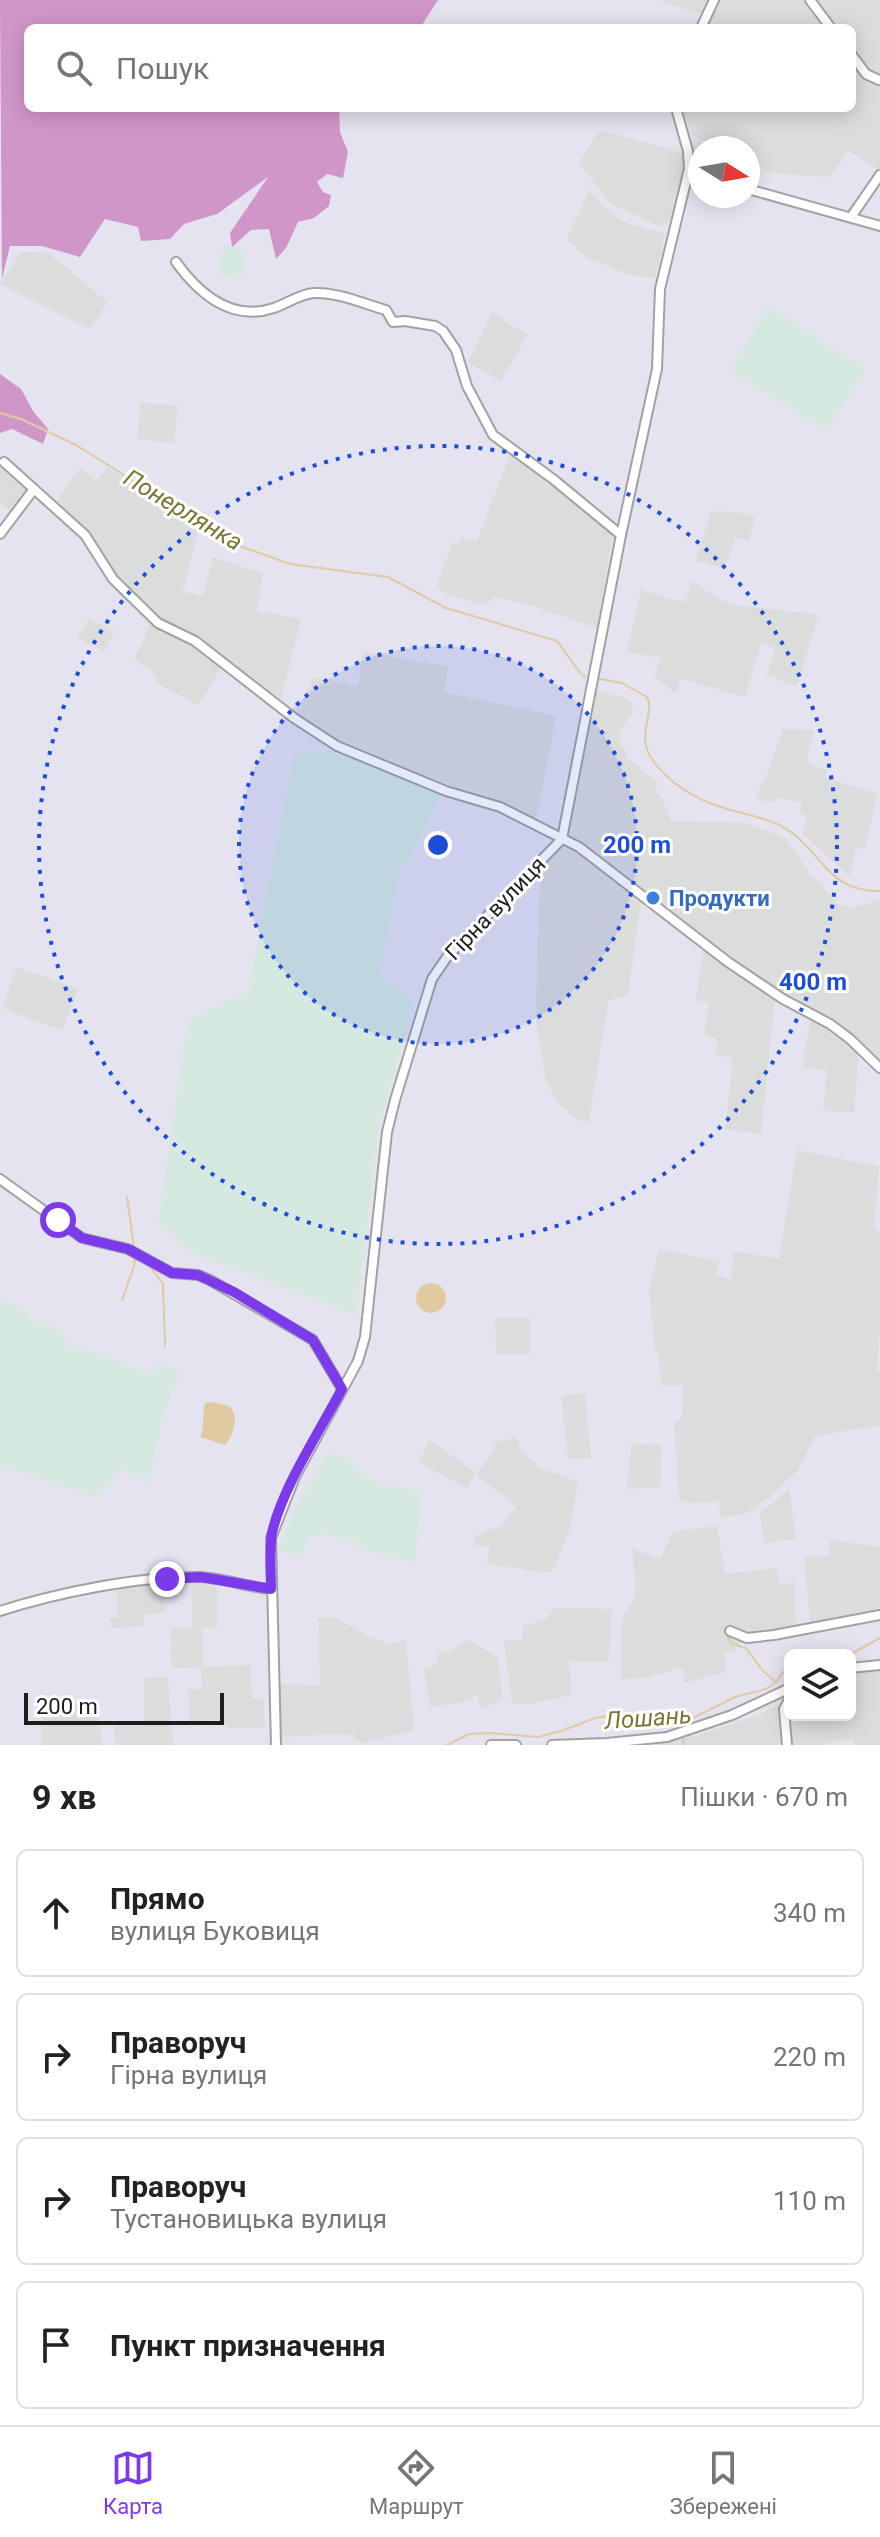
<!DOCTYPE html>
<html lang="uk">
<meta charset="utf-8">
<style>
:root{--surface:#fff;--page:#f2f2f2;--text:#222;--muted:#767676;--line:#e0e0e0;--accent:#7c3aed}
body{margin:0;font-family:Roboto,sans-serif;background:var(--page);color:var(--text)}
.controls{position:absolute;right:24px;bottom:24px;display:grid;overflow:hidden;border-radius:12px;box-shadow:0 4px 20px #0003}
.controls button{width:72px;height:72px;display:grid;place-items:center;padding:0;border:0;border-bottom:2px solid var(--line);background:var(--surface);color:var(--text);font:40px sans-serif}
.compass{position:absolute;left:688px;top:136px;width:72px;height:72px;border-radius:50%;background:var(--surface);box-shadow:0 4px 20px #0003;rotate:101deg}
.scale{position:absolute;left:24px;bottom:20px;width:200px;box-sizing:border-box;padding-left:8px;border:4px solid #1e1e1e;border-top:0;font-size:22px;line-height:28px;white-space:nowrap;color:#1e1e1e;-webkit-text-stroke:6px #fff;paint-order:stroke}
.stop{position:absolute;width:24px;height:24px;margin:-18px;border:6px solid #7c3aed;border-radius:50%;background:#fff}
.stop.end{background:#7c3aed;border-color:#fff;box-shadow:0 2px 8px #0008}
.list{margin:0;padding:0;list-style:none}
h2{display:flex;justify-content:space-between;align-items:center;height:104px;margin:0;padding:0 32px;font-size:34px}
h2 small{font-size:26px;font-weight:400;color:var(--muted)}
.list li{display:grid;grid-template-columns:52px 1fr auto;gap:24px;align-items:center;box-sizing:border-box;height:128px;margin:0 16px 16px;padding:0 16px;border:2px solid var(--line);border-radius:12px}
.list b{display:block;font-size:30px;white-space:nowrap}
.list p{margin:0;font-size:26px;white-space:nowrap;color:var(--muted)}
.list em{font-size:26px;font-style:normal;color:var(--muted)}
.icon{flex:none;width:44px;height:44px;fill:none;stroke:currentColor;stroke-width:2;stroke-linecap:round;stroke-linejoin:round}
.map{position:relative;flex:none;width:880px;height:1745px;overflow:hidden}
.search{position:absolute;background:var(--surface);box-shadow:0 4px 20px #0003;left:24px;right:24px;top:24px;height:88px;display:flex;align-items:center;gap:20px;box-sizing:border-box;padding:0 28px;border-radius:12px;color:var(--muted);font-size:30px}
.sheet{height:680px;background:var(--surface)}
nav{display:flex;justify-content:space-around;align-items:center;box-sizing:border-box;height:112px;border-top:2px solid var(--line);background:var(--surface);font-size:22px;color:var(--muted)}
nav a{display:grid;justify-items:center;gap:4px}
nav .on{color:var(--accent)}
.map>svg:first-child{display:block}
.residential{fill:#dbdcdc}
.industrial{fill:#d5e9e1}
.forest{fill:#d196c9}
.water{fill:#e0caa1}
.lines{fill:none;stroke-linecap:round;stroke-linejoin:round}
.stream{stroke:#e0caa1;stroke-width:2}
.minor-casing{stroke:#a2a2a2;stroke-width:12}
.minor{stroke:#fff;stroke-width:8}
.route{stroke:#7c3aed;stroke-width:10}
.ring{fill:none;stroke:#1d4ed8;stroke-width:4;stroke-dasharray:4 8}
.shop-dot{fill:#3f7fe0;stroke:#fff;stroke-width:3}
.labels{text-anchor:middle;stroke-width:6;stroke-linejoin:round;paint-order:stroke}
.shop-label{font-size:22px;font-weight:bold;fill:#366cbe;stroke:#fff;text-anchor:start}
.street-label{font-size:22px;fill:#1e1e1e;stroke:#fff}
.water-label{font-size:24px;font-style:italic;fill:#7a7533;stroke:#fff}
.centre{fill:#1d4ed8;stroke:#fff;stroke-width:4}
.ring-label{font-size:24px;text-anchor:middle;font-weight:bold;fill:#1d4ed8;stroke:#fff;stroke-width:6;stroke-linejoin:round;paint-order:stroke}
</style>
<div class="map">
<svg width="880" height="1745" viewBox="0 0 880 1745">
<rect width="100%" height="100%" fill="#e5e3f0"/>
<g class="residential">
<path d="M 658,0 L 880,0 L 880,170 L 848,151 L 830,177 L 772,173 L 748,162 L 748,148 L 720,148 L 692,135 L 682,108 L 852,108 L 852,28 L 706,28 L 710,17 Z"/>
<path d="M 599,130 L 684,153 L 684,165 L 670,222 L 659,226 L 610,203 L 579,163 Z"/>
<path d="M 589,190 L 606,210 L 629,224 L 665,234 L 655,279 L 630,275 L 587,258 L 567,238 Z"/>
<path d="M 21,252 L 48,253 L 107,302 L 90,329 L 0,284 Z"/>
<path d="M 492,312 L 527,335 L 501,381 L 468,362 Z"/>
<path d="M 141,402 L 178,406 L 174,443 L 137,439 Z"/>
<path d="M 510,455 L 556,487 L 612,535 L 597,628 L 531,605 L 495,597 L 488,603 L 478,604 L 441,591 L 437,585 L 453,542 L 458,544 L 461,537 L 477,541 Z"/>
<path d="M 0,466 L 30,486 L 12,511 L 0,503 Z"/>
<path d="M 80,468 L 96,481 L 107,468 L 199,527 L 183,592 L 203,596 L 213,557 L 263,574 L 257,611 L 301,619 L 281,699 L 227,658 L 199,705 L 157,683 L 156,675 L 134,659 L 145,638 L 153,612 L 115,576 L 90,537 L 56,502 Z"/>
<path d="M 711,511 L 735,512 L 755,517 L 749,541 L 735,537 L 725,568 L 696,561 Z"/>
<path d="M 692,581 L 720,600 L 733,605 L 815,614 L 817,619 L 797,686 L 767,675 L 775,648 L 761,643 L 745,697 L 681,679 L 675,694 L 655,676 L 661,658 L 627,652 L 641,590 L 685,603 Z"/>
<path d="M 89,618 L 114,631 L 104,651 L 77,638 Z"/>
<path d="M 363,652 L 448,666 L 444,692 L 556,716 L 536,820 L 508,805 L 439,781 L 329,736 L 296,714 L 313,678 L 358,686 Z"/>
<path d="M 596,691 L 625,698 L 632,704 L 633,711 L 620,731 L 620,746 L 625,750 L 627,758 L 657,782 L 656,791 L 663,800 L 671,821 L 743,823 L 784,837 L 812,876 L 820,882 L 837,904 L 852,908 L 880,900 L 880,1059 L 859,1039 L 825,1016 L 740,967 L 645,892 L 569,838 Z"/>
<path d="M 783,729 L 814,730 L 806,762 L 827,770 L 825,777 L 877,794 L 865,849 L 855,848 L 850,877 L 803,834 L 807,816 L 800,813 L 802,803 L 779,797 L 773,803 L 762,801 L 756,795 L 768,772 Z"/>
<path d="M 563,847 L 572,848 L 641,898 L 628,995 L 608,1001 L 589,1122 L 579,1120 L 559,1104 L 546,1082 L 536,1023 L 539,900 L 543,866 L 555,850 Z"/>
<path d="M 704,947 L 734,971 L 775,996 L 761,1134 L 725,1129 L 733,1058 L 715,1055 L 717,1038 L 704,1035 L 709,1003 L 696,1000 Z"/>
<path d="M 17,967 L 78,989 L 62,1030 L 2,1008 Z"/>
<path d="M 811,1017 L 842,1035 L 859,1051 L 854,1112 L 823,1111 L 827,1071 L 802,1067 Z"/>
<path d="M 797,1150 L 879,1167 L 874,1229 L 880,1232 L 880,1323 L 877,1371 L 880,1371 L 880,1425 L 815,1436 L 797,1471 L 765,1501 L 744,1514 L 721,1518 L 719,1501 L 693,1503 L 679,1499 L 674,1423 L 682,1418 L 683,1385 L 661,1385 L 659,1352 L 655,1351 L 649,1289 L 659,1249 L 719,1262 L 716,1276 L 731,1279 L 733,1251 L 779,1259 Z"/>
<path d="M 495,1318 L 530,1318 L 530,1354 L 496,1354 Z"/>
<path d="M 585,1394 L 591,1458 L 568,1459 L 561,1395 Z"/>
<path d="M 515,1435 L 521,1451 L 538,1467 L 578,1482 L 569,1532 L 551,1573 L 487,1564 L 491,1546 L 473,1545 L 476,1535 L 501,1526 L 517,1506 L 477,1476 L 498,1440 L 504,1443 Z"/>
<path d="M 429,1440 L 476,1472 L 467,1489 L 419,1462 Z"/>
<path d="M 631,1444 L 661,1445 L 660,1487 L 627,1489 Z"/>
<path d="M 789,1489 L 796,1539 L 764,1543 L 760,1513 Z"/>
<path d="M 717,1526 L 725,1574 L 776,1568 L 780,1584 L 795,1583 L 796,1627 L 751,1631 L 733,1651 L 724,1652 L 726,1672 L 685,1683 L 682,1667 L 650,1677 L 621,1679 L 621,1629 L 623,1617 L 635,1597 L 636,1583 L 632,1549 L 660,1559 L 674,1531 Z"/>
<path d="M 830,1540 L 880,1547 L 880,1608 L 810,1623 L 804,1556 L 828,1556 Z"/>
<path d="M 163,1580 L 165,1613 L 144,1614 L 144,1626 L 111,1628 L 110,1618 L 118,1618 L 116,1588 Z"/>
<path d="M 193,1580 L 217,1585 L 217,1627 L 202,1628 L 204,1667 L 251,1665 L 252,1699 L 263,1699 L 265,1728 L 229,1728 L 217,1719 L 190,1722 L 188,1690 L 202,1689 L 201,1667 L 172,1668 L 170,1628 L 192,1628 Z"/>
<path d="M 554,1608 L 612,1609 L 609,1659 L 606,1662 L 569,1661 L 572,1695 L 529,1704 L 512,1703 L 504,1641 L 522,1640 L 522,1626 L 547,1619 Z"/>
<path d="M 318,1618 L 336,1618 L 371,1638 L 390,1644 L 406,1640 L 414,1730 L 364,1743 L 354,1739 L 355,1735 L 332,1734 L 280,1737 L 277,1683 L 320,1686 Z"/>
<path d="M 470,1640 L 498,1658 L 503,1700 L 481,1709 L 477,1695 L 459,1703 L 430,1707 L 424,1668 L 438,1664 L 437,1655 L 449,1652 Z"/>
<path d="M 880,1668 L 880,1745 L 854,1745 L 853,1739 L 828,1742 L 825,1745 L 791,1745 L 788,1705 L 790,1700 L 790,1715 L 850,1715 L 850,1670 Z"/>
<path d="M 168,1677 L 173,1745 L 116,1745 L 113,1724 L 144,1721 L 144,1678 Z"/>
<path d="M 42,1696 L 64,1696 L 65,1703 L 97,1703 L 102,1745 L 41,1745 Z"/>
<path d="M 779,1705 L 783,1745 L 628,1745 L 696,1736 L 747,1719 Z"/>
</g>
<g class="industrial">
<path d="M 224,245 L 247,250 L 241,279 L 218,274 Z"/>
<path d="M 768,307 L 866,369 L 827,431 L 729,370 Z"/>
<path d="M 338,750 L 442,793 L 408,862 L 401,862 L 379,977 L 414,1001 L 379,1125 L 356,1315 L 191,1252 L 158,1222 L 188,1019 L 248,992 L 294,755 Z"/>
<path d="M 0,1299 L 24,1309 L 30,1321 L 41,1323 L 48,1322 L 66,1338 L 63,1345 L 97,1354 L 152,1375 L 160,1360 L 180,1373 L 164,1413 L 148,1483 L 123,1467 L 96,1496 L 0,1465 Z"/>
<path d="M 329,1451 L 355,1464 L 361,1473 L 386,1488 L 390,1483 L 422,1495 L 414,1563 L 356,1547 L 357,1541 L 322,1533 L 321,1536 L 310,1534 L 301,1556 L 278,1550 L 295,1510 Z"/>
</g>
<g class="forest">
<path d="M 0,0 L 438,0 L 420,28 L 28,28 L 28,108 L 339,108 L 340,132 L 348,152 L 343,178 L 327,174 L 317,182 L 323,192 L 331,195 L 329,206 L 314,218 L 298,222 L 286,248 L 276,259 L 269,229 L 251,230 L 232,247 L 230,233 L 268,177 L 217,214 L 184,224 L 170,239 L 141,241 L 138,227 L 105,219 L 80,257 L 42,246 L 10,246 L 2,279 Z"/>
<path d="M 0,374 L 21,389 L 33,411 L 48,429 L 43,444 L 12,429 L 0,433 Z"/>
</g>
<g class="water">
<circle cx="431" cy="1298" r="15"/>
<path d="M 210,1402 C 215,1403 225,1404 230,1407 C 240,1416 233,1437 225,1445 L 200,1437 C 205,1426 202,1415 205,1403 Z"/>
</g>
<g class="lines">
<g class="stream">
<path d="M 0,413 L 21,419 L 76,445 L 234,544 L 290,564 L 388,577 L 446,608 L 557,641 L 581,674 L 585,677"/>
<path d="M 600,679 L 622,683 L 647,697 C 655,713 637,733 650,756 C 665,781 696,800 724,808 C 749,816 776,818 797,837 C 827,863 832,891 880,891"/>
<path d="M 127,1197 L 134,1247"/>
<path d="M 149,1265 L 163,1284 L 165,1346"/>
<path d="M 122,1300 L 134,1266 L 135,1258"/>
<path d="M 724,1630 L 732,1644 L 746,1648 L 763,1671 L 775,1681"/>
<path d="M 849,1655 L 880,1638"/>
<path d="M 683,1739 L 684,1745"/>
<path d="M 447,1745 L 469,1734 L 490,1733 L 538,1737 L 561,1731 L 595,1718 L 617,1715 L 695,1717 L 735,1697 L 766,1689 L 776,1682 L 790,1663"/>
</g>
<g class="minor-casing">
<g id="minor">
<path d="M 810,0 L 831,28"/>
<path d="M 701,28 L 714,0"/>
<path d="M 852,55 L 866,74 L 879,80"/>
<path d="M 748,189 L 880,226"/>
<path d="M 851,217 L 880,175"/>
<path d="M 176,262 C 199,294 232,322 274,308 C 288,303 300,294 314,293 C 338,292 364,304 386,310 L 393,322 L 405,321 L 435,326 L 443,331 L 456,350 L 467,386 L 493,435 L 553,479 L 621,535"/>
<path d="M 4,462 L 85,535 L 113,579 L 158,623 L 195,641 L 294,718 L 337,746 L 446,791 L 500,807 L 579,847 L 728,962 L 783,999 L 830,1024 L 850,1039 L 880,1068"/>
<path d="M 0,534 L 34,489"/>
<path d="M 0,1179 L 82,1238 L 128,1249 L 172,1273 L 198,1275 L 210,1280 L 313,1340 L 342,1389"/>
<path d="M 0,1611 C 56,1593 139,1576 197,1577 C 221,1577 246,1587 271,1589"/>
<path d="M 730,1631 L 747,1638 L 774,1635 L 880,1615"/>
<path d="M 850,1668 L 880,1665"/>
<path d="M 276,1745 L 271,1538 L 295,1477 L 358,1361 L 365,1337 L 387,1132 L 395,1100 L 432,979 L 447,957 L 562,839 L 621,535 L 657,369 L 660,289 L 689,169 L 688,151 L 676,108"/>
<path d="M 491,1745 L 516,1745"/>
<path d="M 552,1745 L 607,1743 L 667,1737 L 732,1715 L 790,1688"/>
<path d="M 787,1745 L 784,1709 L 790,1698"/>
</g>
</g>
<use href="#minor" class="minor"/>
</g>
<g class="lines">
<path class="route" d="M 58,1220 L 82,1238 L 128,1249 L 172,1273 L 198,1275 L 234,1292 L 313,1340 L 342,1389 C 320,1431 282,1488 272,1533 C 269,1551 271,1571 271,1589 L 201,1577 L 167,1579"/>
</g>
<circle cx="438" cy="845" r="199" fill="#1d4ed8" fill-opacity=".12"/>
<g class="ring">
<circle cx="438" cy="845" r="199"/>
<circle cx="438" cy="845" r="399"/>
</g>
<circle class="shop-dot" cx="653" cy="898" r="8"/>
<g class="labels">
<g class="shop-label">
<text x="669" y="906">Продукти</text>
</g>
<g class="street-label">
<text transform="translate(495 908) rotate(-46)" y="8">Гірна вулиця</text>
</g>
<g class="water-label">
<text transform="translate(183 510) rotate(31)" y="8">Понерлянка</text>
<text transform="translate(648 1718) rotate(-4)" y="8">Лошань</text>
</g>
</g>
<circle cx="438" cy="845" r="12" class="centre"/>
<g class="ring-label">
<text x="637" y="853">200 m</text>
<text x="813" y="990">400 m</text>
</g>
</svg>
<div class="controls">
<button><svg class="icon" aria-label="layers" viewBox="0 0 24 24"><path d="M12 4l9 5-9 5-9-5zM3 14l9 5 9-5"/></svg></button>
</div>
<svg class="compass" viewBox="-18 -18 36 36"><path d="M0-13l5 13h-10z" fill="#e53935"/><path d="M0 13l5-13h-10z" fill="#767676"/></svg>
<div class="scale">200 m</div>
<div class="stop" style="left:58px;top:1220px"></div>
<div class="stop end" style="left:167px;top:1579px"></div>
<div class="search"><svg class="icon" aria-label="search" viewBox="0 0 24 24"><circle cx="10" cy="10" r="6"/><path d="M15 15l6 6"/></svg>Пошук</div>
</div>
<section class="sheet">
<h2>9 хв<small>Пішки · 670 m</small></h2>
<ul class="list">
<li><svg class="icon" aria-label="ahead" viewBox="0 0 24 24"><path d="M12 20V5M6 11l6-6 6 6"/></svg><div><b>Прямо</b><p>вулиця Буковиця</p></div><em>340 m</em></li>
<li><svg class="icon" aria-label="right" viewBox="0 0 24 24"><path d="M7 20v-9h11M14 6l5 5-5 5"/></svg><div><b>Праворуч</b><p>Гірна вулиця</p></div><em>220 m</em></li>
<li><svg class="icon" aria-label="right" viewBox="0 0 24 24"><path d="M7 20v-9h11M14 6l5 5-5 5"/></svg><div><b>Праворуч</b><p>Тустановицька вулиця</p></div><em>110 m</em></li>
<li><svg class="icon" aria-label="arrive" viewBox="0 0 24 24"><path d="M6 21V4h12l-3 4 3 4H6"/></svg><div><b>Пункт призначення</b></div></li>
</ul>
</section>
<nav>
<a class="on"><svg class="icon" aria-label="map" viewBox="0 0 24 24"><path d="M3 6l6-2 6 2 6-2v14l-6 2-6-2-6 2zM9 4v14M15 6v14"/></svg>Карта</a>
<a><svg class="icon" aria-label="directions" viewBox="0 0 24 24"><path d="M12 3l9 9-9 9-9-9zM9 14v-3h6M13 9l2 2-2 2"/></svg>Маршрут</a>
<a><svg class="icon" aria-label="saved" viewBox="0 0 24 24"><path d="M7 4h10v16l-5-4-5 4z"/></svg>Збережені</a>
</nav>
